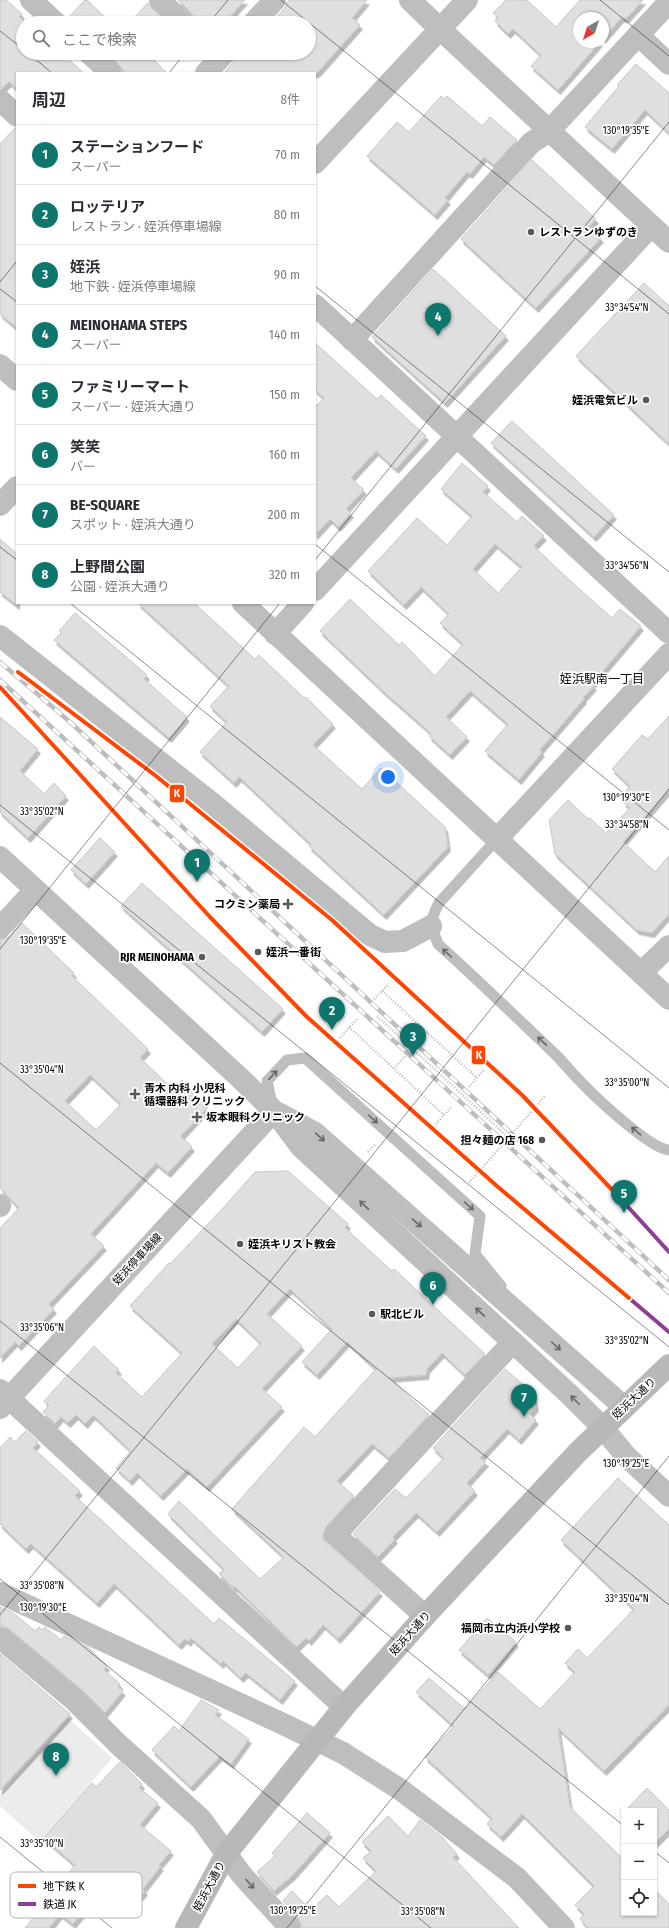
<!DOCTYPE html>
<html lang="ja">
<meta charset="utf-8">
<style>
:root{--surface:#fff;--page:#f2f2f3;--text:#2b2b33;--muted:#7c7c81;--line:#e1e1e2;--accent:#0f766e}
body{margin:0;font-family:"Fira Sans Condensed","Noto Sans JP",sans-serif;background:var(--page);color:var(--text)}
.controls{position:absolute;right:12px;bottom:12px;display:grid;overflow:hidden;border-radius:0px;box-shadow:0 1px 3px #0004}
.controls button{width:36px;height:36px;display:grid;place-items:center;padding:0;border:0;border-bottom:1px solid var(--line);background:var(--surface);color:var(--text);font:20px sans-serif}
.compass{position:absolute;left:573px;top:12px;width:36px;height:36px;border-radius:50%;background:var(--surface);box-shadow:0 1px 3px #0004;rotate:219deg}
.you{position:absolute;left:388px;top:777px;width:14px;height:14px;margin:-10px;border:3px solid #fff;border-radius:50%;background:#1a73e8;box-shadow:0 0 0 6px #1a73e833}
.badge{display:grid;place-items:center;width:26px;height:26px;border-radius:50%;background:var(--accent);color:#fff;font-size:13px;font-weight:700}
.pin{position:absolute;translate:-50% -33px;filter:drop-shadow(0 1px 2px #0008)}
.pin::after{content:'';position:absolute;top:21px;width:14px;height:12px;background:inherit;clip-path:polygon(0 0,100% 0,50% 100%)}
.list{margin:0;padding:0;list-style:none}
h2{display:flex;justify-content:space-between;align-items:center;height:52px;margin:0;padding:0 16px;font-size:17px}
h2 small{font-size:13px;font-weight:400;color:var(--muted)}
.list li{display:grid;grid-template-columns:26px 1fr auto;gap:12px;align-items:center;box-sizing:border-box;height:60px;padding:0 16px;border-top:1px solid var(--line)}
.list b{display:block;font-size:15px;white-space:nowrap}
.list p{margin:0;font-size:13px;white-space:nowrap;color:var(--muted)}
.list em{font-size:13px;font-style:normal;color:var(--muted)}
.icon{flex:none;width:22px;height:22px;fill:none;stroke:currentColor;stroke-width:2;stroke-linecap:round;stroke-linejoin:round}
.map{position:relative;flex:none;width:669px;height:1928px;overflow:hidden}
.search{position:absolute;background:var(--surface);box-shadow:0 1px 3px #0004;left:16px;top:16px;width:300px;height:44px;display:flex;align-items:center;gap:10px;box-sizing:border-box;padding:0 14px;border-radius:22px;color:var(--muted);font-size:15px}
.panel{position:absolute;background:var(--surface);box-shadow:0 1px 3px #0004;left:16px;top:72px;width:300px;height:532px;border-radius:0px}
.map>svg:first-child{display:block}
.green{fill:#ececec}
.building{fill:#dfdfdf;stroke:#c7c7c7;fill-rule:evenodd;filter:url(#shadow)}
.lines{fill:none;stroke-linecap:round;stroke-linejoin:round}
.path{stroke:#b9b9b9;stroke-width:2.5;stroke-dasharray:1 2;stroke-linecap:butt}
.service{stroke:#bebebe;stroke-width:11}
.minor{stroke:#bebebe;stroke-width:22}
.tertiary{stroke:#bebebe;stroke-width:22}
.secondary{stroke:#b8b8b8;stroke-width:22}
.rail-casing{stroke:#bebebe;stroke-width:4.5}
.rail{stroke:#fff;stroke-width:3;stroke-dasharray:9;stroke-linecap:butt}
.rail-1-casing{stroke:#fff;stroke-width:7}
.rail-1{stroke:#8f3e97;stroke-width:4}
.metro-1-casing{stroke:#fff;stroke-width:7}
.metro-1{stroke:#ff4500;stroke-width:4}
.oneway{stroke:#686868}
.ticks{fill:none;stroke:#000;stroke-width:1;stroke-opacity:0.45}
.poi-dot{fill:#595959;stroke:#fff;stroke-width:1.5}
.labels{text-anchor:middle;stroke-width:3.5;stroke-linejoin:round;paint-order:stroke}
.poi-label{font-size:11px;font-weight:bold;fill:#000;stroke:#fff;text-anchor:start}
.street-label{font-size:11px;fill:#000;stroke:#fff}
.neighbourhood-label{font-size:12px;fill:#000;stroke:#fff}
.key{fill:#fff;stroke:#b2b2b2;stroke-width:1}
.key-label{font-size:11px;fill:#000}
.ticks-label{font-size:10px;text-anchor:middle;fill:#000;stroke:#fff;stroke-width:3.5;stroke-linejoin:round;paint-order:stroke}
.line-badge{stroke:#fff;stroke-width:1.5}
.badge-label{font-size:11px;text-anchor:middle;font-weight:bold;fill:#fff}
</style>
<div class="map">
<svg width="669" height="1928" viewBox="0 0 669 1928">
<defs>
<filter id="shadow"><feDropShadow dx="2.5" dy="4.5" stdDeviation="0" flood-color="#0004"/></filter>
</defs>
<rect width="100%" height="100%" fill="#fff"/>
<path class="green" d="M 68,1718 L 112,1758 L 41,1843 L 0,1806 L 0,1795 Z"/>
<g class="building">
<path d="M 0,0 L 6,0 L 22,14 L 19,17 L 26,23 L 23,23 L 23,53 L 61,53 L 84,73 L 17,73 L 17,89 L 9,82 L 3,88 L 0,88 Z"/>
<path d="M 85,0 L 87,0 L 111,23 L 75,23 L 69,17 Z"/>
<path d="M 178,0 L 245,0 L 224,23 L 195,23 L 192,14 Z"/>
<path d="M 289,0 L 367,0 L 352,18 L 360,25 L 317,73 L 224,73 L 241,53 L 309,53 L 309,23 L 270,23 L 284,9 Z"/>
<path d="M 506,0 L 527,0 L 556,27 L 580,0 L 643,0 L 627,18 L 621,18 L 603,39 L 603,18 L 579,18 L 579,42 L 600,42 L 558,90 L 531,66 L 541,55 L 513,29 L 508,34 L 495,21 L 498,17 L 493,13 Z"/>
<path d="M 148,3 L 165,23 L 129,23 Z"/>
<path d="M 108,53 L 147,53 L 167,73 L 126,73 Z"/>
<path d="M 636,64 L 669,93 L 669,133 L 645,110 L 612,149 L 585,127 L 619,86 L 617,85 Z"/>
<path d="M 441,96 L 445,99 L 447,96 L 482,126 L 490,117 L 517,140 L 494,165 L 484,157 L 470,174 L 467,172 L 445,198 L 448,200 L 435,215 L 367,156 L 397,122 L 409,132 Z"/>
<path d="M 15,128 L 17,128 L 17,328 L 0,314 L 0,144 Z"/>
<path d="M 532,160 L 596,219 L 589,227 L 601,238 L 536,308 L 461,239 Z"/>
<path d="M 433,269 L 506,336 L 445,403 L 372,337 Z"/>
<path d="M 644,283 L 669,306 L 669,444 L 576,356 Z"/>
<path d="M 315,343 L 377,399 L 381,395 L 426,436 L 396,469 L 376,451 L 351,478 L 364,490 L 346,509 L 351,513 L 338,527 L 330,519 L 315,535 L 315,407 L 324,398 L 315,390 Z"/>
<path d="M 512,421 L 614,515 L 594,537 L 491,443 Z"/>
<path d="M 462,463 L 488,486 L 483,492 L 517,522 L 522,516 L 544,536 L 534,546 L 566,577 L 612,618 L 620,609 L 641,626 L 592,684 L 594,686 L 583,698 L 584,699 L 540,750 L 542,752 L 519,780 L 485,751 L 508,724 L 470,691 L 446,717 L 467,737 L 450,755 L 429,736 L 431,733 L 383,691 L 320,631 L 350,599 L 399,645 L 402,642 L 435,676 L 463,644 L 440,623 L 449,614 L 421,587 L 404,605 L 368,571 L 417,518 L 447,545 L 472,516 L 441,489 ZM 495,544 L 522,567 L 498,593 L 473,569 Z"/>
<path d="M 0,539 L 17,554 L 17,605 L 0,592 Z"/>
<path d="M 138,603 L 194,603 L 255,659 L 259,655 L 304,698 L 306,697 L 333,724 L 313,745 L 362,789 L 381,768 L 445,827 L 448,847 L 384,915 L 309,846 L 311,844 L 239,777 L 234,783 L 200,752 L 227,722 L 210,706 L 229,686 Z"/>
<path d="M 75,613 L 147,675 L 144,679 L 187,717 L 169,738 L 54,640 L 61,633 L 59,631 Z"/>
<path d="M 669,716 L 669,789 L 623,842 L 655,872 L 669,856 L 669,914 L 652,933 L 637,930 L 555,854 L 549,820 L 568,800 L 588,819 L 590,818 L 606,833 L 630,808 L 623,802 L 627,798 L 623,794 L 630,786 L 612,769 L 642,735 L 648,739 Z"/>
<path d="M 0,717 L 38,749 L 20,771 L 44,794 L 54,783 L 66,796 L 28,838 L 0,812 Z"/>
<path d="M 100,838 L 115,852 L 86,884 L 71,870 Z"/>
<path d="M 142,883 L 283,1009 L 262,1032 L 121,906 Z"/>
<path d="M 22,923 L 74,973 L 72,976 L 148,1049 L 140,1058 L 173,1089 L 182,1080 L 205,1103 L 203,1105 L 206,1109 L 181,1136 L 192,1147 L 168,1173 L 156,1163 L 91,1234 L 104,1246 L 49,1304 L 54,1309 L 19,1346 L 15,1342 L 0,1358 L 0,1228 L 19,1208 L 0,1188 L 0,940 L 9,937 ZM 90,1075 L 121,1104 L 96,1130 L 65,1101 Z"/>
<path d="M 288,1171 L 348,1224 L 345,1228 L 392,1271 L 394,1269 L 485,1354 L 465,1375 L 442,1353 L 427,1369 L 426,1375 L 389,1378 L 429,1415 L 389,1458 L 372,1444 L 337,1481 L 354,1496 L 326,1527 L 323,1533 L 323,1539 L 327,1544 L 380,1592 L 338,1639 L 323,1625 L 309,1641 L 306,1638 L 297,1647 L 235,1587 L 234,1588 L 219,1574 L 224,1569 L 168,1514 L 179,1501 L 260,1579 L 284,1557 L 232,1509 L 304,1427 L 315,1437 L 376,1369 L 347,1342 L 317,1375 L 302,1362 L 332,1329 L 290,1289 L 267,1314 L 302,1346 L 262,1389 L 282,1407 L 207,1487 L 187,1469 L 161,1496 L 137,1473 L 130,1481 L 116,1468 L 131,1451 L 93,1415 L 85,1424 L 76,1415 L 68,1423 L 61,1417 L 55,1424 L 43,1412 L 49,1406 L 44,1401 L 94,1346 L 119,1370 L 116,1373 L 142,1397 L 182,1353 L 130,1306 L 169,1263 L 170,1264 L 224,1207 L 255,1172 ZM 236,1319 L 261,1343 L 238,1368 L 212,1344 Z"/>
<path d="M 505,1369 L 533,1393 L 536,1407 L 530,1414 L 536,1420 L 519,1440 L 507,1429 L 480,1458 L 486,1462 L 467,1483 L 475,1491 L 437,1532 L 416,1513 L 393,1537 L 395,1539 L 378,1557 L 353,1534 L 395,1489 L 406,1498 L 444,1458 L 433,1448 Z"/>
<path d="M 26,1431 L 38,1442 L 33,1448 L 80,1491 L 75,1496 L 214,1624 L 219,1618 L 295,1681 L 280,1700 L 246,1673 L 241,1678 L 223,1661 L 221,1664 L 191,1638 L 188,1642 L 185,1639 L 179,1645 L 114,1584 L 97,1603 L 31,1544 L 26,1549 L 0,1524 L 0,1448 L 10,1437 L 15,1442 Z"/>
<path d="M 618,1478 L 669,1525 L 669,1705 L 604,1771 L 558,1728 L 570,1807 L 624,1860 L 624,1913 L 654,1913 L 654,1889 L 669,1904 L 669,1928 L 588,1928 L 580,1919 L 584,1914 L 575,1905 L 594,1886 L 522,1814 L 501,1837 L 487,1824 L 492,1818 L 425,1757 L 454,1726 L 416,1692 L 429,1678 L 465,1709 L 498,1672 L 540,1709 L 575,1672 L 565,1663 L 578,1649 L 587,1658 L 634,1609 L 561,1540 Z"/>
<path d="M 0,1607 L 12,1612 L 35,1631 L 39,1627 L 42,1630 L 45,1627 L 61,1640 L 64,1636 L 88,1647 L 107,1666 L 104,1670 L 120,1684 L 118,1687 L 123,1691 L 105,1713 L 81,1689 L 8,1628 L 0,1626 Z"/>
<path d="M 487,1618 L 516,1642 L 488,1675 L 459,1650 Z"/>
<path d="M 0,1654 L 70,1714 L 0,1790 Z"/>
<path d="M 201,1700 L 219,1710 L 215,1715 L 249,1739 L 231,1764 L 220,1756 L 191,1787 L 152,1750 L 174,1726 L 179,1731 Z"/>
<path d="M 120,1762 L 142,1784 L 139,1788 L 158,1803 L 140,1825 L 171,1851 L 159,1865 L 161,1866 L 143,1889 L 145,1891 L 134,1903 L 113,1886 L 103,1898 L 98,1894 L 73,1924 L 60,1914 L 49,1928 L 25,1928 L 75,1865 L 44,1838 L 92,1783 L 96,1787 Z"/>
<path d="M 647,1788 L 669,1810 L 669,1829 L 655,1843 L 654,1811 L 625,1811 Z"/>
<path d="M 307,1813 L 330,1833 L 293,1875 L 274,1891 L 257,1872 L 275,1856 L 272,1853 Z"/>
<path d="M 388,1816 L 408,1836 L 420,1820 L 443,1838 L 457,1854 L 453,1857 L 519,1928 L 302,1928 L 299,1920 L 283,1901 L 292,1891 L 311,1910 L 327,1895 L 339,1907 L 376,1871 L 363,1858 L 371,1851 L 362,1842 Z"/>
</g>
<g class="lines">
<g class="path">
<path d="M 382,991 L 477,1078"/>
<path d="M 374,999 L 389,984"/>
<path d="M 377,1016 L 509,1138"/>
<path d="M 349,1027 L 444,1115"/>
<path d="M 340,1038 L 358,1018"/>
<path d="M 394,1068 L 428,1032"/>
<path d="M 469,1087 L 484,1070"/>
<path d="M 436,1124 L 452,1106"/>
<path d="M 368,1152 L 376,1144"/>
<path d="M 469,1183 L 545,1096"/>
</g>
<g class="service">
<path d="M 497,839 L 439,903 C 429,921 431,926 438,944 C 478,980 517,1018 556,1055 C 564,1063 571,1072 579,1080 C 594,1096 650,1149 669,1150"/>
<path d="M 272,1104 L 267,1081 L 287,1060 L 305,1058 L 480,1216 L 475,1254 L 501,1286"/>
</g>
<g class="minor">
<path d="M 31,0 L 56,23"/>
<path d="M 160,0 L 183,23"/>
<path d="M 410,0 L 440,29"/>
<path d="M 253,23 L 275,0"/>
<path d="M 638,35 L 669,64"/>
<path d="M 89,53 L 111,73"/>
<path d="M 206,73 L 225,53"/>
<path d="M 0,100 L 17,116"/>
<path d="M 352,340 L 531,143 L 549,131 L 669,2"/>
<path d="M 0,636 L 213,804 L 370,935 L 385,942 L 403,941 L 431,926"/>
<path d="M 0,928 L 35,890"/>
<path d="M 0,1205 L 0,1206"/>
<path d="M 0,1390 L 344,1707"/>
<path d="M 0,1593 L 281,1723 L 343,1753 L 401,1790 L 517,1878 L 564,1928"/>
<path d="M 425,1616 L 335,1535 L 513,1342"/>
<path d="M 0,1638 L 73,1699 L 118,1744 L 201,1819 L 241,1874 L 290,1928"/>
</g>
<g class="tertiary">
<path d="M 440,29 L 669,242"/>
<path d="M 315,163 L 467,0"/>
<path d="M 315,305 L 669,633"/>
<path d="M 0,365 L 17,380"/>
<path d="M 0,505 L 17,487"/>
<path d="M 315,590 L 651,226"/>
<path d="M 243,603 L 669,999"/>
<path d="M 275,634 L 303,603"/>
<path d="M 497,839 L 669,654"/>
<path d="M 0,857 L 240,1078 L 274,1111 L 301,1147 L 569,1394 L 603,1428 L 626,1456 L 669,1496"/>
<path d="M 641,973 L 669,946"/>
<path d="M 280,1114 L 315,1133 L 624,1407"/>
<path d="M 0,1408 L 274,1111"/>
</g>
<path class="secondary" d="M 186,1928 L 226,1854 L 344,1707 L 425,1616 L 578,1452 L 669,1365"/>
<g class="rail-casing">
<g id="rail">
<path d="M 0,662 L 70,722 L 669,1280"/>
<path d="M 0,680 L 669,1293"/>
</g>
</g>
<use href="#rail" class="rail"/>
<g class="rail-1-casing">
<g id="rail-1">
<path d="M 619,1197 L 669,1252"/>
<path d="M 629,1298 L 669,1332"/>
</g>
</g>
<use href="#rail-1" class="rail-1"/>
<g class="metro-1-casing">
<g id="metro-1">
<path d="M 18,672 L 156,776 L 332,920 L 522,1095 L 619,1197"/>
<path d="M 0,687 L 210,917 L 306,1016 L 498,1187 L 629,1298"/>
</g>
</g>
<use href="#metro-1" class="metro-1"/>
</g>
<defs><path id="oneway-shaft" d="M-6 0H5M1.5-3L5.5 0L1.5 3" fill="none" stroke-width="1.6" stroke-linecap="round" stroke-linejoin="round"/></defs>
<g class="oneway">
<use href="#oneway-shaft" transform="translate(447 953) rotate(-138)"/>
<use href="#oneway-shaft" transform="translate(542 1041) rotate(-136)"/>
<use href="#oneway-shaft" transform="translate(273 1075) rotate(-47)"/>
<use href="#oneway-shaft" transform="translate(373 1119) rotate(42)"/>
<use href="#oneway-shaft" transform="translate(636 1131) rotate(-139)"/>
<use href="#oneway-shaft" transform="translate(320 1137) rotate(41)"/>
<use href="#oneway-shaft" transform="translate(364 1205) rotate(-137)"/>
<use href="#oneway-shaft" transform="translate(469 1206) rotate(42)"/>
<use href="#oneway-shaft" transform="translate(417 1223) rotate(41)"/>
<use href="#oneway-shaft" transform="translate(480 1312) rotate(-137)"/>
<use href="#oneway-shaft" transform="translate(556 1346) rotate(42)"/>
<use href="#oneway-shaft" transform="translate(575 1400) rotate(-135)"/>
<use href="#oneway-shaft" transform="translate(250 1884) rotate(48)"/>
</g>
<path class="ticks" d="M 281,0 L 669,314M 600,0 L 669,56M 209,23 L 228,0M 0,31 L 23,49M 28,53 L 52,73M 169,73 L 185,53M 0,282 L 17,261M 315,286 L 669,572M 0,289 L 17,302M 315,544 L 669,830M 0,547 L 17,560M 315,560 L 669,122M 70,603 L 669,1088M 0,805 L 669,1347M 0,949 L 280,603M 0,1063 L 669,1605M 0,1321 L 624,1826M 0,1579 L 431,1928M 0,1615 L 669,789M 0,1837 L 112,1928M 654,1851 L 669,1863M 287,1928 L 669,1456"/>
<g class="poi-dot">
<circle cx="531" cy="232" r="4"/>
<circle cx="646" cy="400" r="4"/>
<path d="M286 898h4v4h4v4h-4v4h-4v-4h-4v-4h4z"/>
<circle cx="258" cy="952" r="4"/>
<circle cx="202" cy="957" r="4"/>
<path d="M133 1088h4v4h4v4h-4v4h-4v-4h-4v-4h4z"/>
<path d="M195 1111h4v4h4v4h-4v4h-4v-4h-4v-4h4z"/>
<circle cx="542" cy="1140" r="4"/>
<circle cx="240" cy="1244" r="4"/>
<circle cx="372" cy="1314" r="4"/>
<circle cx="568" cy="1628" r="4"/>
</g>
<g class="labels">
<g class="poi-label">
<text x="539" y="236">レストランゆずのき</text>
<text x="638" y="404" text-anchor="end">姪浜電気ビル</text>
<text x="280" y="908" text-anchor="end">コクミン薬局</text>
<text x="266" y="956">姪浜一番街</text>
<text x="194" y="961" text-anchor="end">RJR MEINOHAMA</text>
<text x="144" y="1092">青木 内科 小児科<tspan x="144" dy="13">循環器科 クリニック</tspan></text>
<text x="206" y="1121">坂本眼科クリニック</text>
<text x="534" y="1144" text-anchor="end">担々麺の店 168</text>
<text x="248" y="1248">姪浜キリスト教会</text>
<text x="380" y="1318">駅北ビル</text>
<text x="560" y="1632" text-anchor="end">福岡市立内浜小学校</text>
</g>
<g class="street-label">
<text transform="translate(137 1259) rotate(-47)" y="4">姪浜停車場線</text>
<text transform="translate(634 1398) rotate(-43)" y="4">姪浜大通り</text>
<text transform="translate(410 1633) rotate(-48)" y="4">姪浜大通り</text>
<text transform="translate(209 1886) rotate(-62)" y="4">姪浜大通り</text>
</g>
<g class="neighbourhood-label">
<text x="602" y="683">姪浜駅南一丁目</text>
</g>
</g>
<rect x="10" y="1872" width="132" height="46" rx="6" class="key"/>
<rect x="18" y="1884" width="18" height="4" fill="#ff4500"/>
<rect x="18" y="1902" width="18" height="4" fill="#8f3e97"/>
<g class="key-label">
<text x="43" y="1890">地下鉄 K</text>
<text x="43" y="1908">鉄道 JK</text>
</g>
<g class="ticks-label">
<text x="626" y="134">130°19'35"E</text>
<text x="627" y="311">33°34'54"N</text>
<text x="627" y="569">33°34'56"N</text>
<text x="626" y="801">130°19'30"E</text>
<text x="42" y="815">33°35'02"N</text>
<text x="627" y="828">33°34'58"N</text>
<text x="43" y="944">130°19'35"E</text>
<text x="42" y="1073">33°35'04"N</text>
<text x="627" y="1086">33°35'00"N</text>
<text x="42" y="1331">33°35'06"N</text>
<text x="627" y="1344">33°35'02"N</text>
<text x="626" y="1467">130°19'25"E</text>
<text x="42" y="1589">33°35'08"N</text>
<text x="627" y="1602">33°35'04"N</text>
<text x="43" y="1611">130°19'30"E</text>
<text x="42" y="1847">33°35'10"N</text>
<text x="293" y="1914">130°19'25"E</text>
<text x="423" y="1915">33°35'08"N</text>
</g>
<g class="line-badge">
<rect x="169" y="784" width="16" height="19" rx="4" fill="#ff4500"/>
<rect x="471" y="1045" width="15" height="20" rx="4" fill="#ff4500"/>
</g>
<g class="badge-label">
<text x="177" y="797">K</text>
<text x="479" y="1059">K</text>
</g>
</svg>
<div class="controls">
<button>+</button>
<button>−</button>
<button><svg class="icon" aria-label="locate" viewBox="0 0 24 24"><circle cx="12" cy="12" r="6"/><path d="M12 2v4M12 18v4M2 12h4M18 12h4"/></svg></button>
</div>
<svg class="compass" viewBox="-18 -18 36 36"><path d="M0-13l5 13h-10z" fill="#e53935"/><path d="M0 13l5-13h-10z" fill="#7c7c81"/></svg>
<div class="you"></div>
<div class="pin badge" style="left:197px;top:882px">1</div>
<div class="pin badge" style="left:332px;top:1030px">2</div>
<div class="pin badge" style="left:413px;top:1056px">3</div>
<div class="pin badge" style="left:438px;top:336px">4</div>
<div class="pin badge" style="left:624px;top:1213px">5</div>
<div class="pin badge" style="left:433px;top:1305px">6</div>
<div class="pin badge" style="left:524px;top:1417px">7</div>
<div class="pin badge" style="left:56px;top:1776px">8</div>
<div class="search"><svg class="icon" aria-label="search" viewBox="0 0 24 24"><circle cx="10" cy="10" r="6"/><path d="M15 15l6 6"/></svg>ここで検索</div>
<section class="panel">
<h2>周辺<small>8件</small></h2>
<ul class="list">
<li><span class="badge">1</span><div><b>ステーションフード</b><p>スーパー</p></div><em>70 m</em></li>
<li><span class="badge">2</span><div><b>ロッテリア</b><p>レストラン · 姪浜停車場線</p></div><em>80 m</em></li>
<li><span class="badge">3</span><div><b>姪浜</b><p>地下鉄 · 姪浜停車場線</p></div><em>90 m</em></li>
<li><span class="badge">4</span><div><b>MEINOHAMA STEPS</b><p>スーパー</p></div><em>140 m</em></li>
<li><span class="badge">5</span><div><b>ファミリーマート</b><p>スーパー · 姪浜大通り</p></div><em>150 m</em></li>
<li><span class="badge">6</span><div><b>笑笑</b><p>バー</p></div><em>160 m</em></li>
<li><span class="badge">7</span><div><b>BE-SQUARE</b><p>スポット · 姪浜大通り</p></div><em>200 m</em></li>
<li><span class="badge">8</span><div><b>上野間公園</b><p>公園 · 姪浜大通り</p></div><em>320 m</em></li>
</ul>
</section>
</div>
